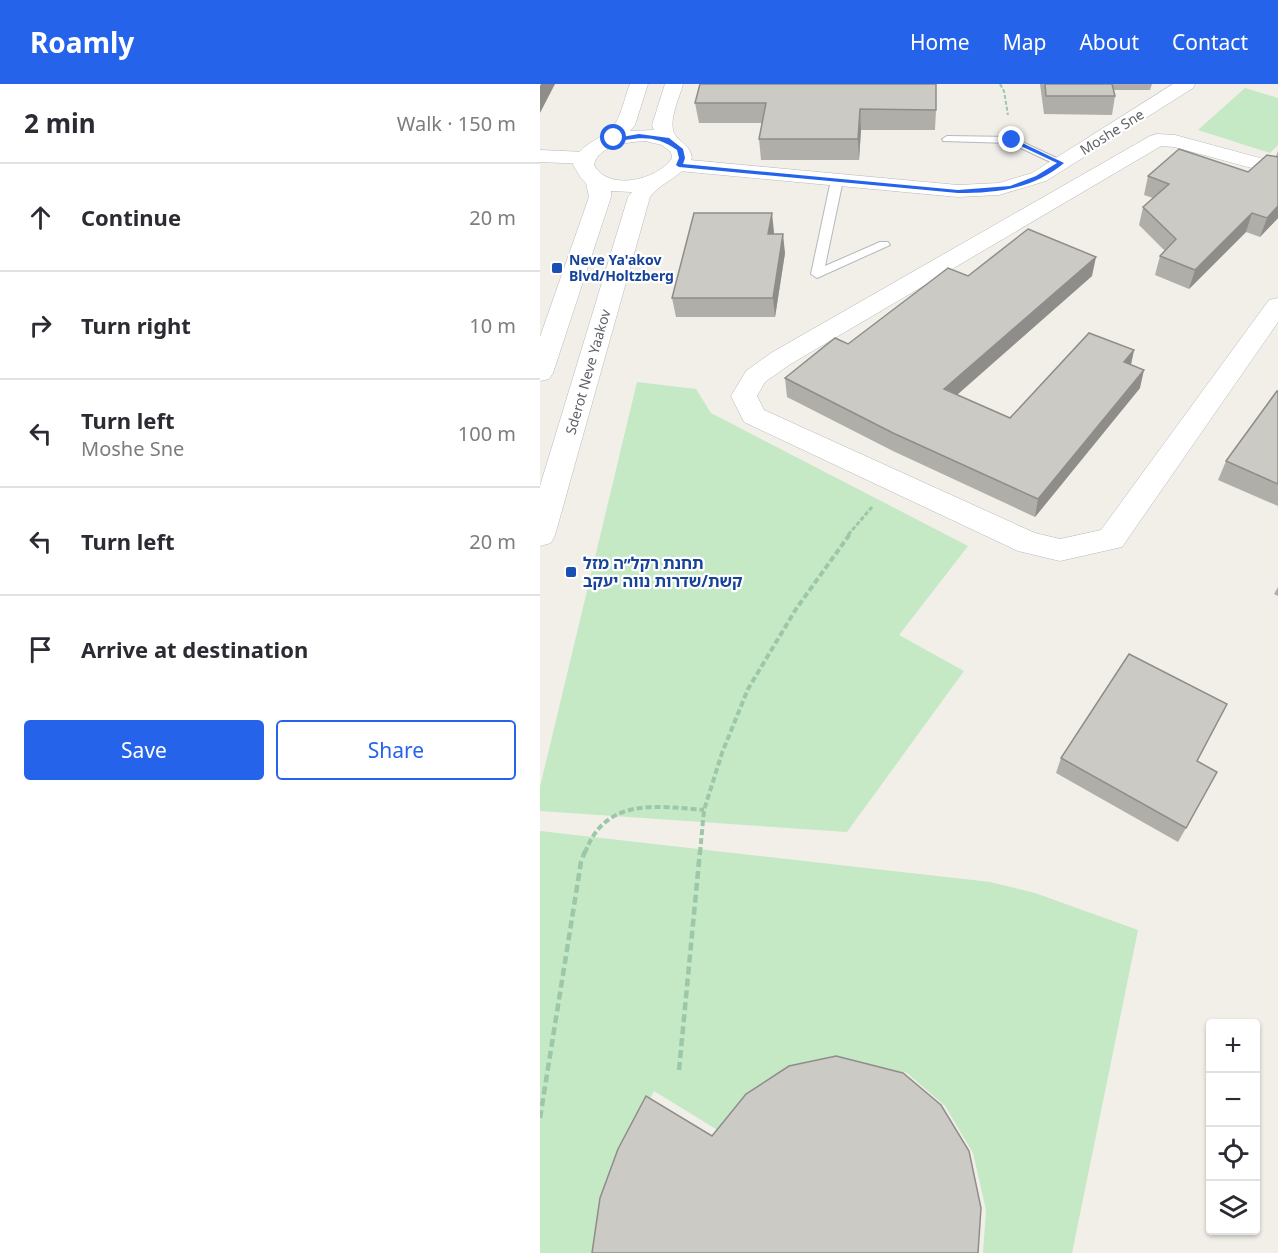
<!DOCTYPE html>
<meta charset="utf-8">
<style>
:root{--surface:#fff;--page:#f2f2f3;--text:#2b2b33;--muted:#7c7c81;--line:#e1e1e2;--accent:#2563eb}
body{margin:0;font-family:"Noto Sans","Noto Sans Hebrew",sans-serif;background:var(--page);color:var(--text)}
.controls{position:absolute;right:18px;bottom:18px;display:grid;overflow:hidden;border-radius:6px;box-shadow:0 2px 4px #0004}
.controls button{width:54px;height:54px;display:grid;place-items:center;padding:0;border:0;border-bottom:2px solid var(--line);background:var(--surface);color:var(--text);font:30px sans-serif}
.stop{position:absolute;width:18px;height:18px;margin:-14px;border:4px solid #2563eb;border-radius:50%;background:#fff}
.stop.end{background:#2563eb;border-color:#fff;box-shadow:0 2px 6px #0008}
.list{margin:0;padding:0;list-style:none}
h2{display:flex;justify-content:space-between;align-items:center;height:78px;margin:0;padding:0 24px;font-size:26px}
h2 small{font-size:20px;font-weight:400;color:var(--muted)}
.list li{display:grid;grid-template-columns:39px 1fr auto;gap:18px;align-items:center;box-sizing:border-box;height:108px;padding:0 24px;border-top:2px solid var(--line)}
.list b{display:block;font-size:22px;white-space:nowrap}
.list p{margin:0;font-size:20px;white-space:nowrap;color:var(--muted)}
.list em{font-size:20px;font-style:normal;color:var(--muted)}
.actions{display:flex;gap:12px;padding:18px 24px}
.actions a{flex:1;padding:14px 0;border:2px solid var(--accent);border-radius:6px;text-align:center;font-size:21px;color:var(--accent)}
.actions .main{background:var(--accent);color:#fff}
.icon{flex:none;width:33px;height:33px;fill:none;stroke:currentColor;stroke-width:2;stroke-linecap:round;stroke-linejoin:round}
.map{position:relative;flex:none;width:738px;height:1169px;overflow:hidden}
header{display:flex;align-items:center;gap:36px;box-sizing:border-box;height:84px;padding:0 30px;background:var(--accent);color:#fff}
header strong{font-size:28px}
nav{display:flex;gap:33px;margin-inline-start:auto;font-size:21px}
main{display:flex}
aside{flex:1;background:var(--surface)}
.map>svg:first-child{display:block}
.green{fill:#c5e8c5}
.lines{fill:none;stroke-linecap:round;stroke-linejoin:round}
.lane-casing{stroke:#b5b8bc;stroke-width:2}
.street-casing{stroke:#b5b8bc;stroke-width:1}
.secondary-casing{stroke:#b6babf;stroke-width:1}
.path-far3{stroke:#9cc7a9;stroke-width:2;stroke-dasharray:4 2;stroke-linecap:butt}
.path-far2{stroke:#9cc7a9;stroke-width:3;stroke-dasharray:4.5 2;stroke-linecap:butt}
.path-far1{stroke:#9cc7a9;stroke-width:4;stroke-dasharray:6 3;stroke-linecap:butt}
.path{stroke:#9cc7a9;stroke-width:4.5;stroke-dasharray:8 4;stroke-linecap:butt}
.lane{fill:#fff;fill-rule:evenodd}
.street{fill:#fff;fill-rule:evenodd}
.secondary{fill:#fff;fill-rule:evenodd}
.wall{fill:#afaea9}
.shaded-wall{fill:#8f8d8a}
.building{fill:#cccac5;stroke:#8f8d8a;stroke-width:1.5}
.route{fill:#2563eb}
.transit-dot{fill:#1a4fb4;stroke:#fff;stroke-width:2}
.labels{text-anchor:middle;stroke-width:4.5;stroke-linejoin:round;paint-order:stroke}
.far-street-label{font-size:14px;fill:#5f6368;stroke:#fff}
.far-transit-label{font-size:14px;font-weight:bold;fill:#164399;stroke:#fff;text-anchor:start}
.transit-label{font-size:16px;font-weight:bold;fill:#164399;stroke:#fff;text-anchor:start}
</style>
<header>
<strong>Roamly</strong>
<nav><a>Home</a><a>Map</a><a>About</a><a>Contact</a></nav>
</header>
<main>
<aside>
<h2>2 min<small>Walk · 150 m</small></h2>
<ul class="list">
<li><svg class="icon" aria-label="ahead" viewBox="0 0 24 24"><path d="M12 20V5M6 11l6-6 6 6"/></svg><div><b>Continue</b></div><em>20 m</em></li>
<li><svg class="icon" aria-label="right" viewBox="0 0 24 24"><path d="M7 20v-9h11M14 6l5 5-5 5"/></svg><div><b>Turn right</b></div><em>10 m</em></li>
<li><svg class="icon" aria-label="left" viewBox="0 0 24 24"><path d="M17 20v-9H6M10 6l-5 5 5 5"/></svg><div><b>Turn left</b><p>Moshe Sne</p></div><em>100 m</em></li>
<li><svg class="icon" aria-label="left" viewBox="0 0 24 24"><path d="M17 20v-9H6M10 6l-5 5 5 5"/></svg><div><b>Turn left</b></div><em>20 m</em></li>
<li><svg class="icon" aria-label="arrive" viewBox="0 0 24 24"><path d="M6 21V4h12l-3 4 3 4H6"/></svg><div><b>Arrive at destination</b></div></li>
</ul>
<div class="actions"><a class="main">Save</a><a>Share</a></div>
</aside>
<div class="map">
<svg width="738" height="1169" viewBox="0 0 738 1169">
<rect width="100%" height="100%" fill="#f1efe8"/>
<g class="green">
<path d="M 705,4 L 738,14 L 738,61 L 730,69 L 658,46 Z"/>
<path d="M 97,298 L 156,305 L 171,329 L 428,462 L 359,551 L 424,587 L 307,748 L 0,727 L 0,703 Z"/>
<path d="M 0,747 L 450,798 L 495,809 L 598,846 L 532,1169 L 443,1169 L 446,1126 L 433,1069 L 405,1022 L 367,989 L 299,973 L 179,1047 L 114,1007 L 83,1068 L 57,1169 L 0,1169 Z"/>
</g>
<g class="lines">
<g class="lane-casing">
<g id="lane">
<path d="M 407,52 L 472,53 L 527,79 L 525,81 L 517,81 L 470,59 L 403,57 L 402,55 Z"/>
<path d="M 297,93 L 303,96 L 285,182 L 340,158 L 348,158 L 350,161 L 277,194 L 271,190 L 291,96 Z"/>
</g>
</g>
<g class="street-casing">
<g id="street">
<path d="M 633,0 L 655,0 L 653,4 L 506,97 L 459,111 L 418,113 L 139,87 L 132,85 L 129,81 L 132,77 L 139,75 L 418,101 L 459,99 L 492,89 Z"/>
<path d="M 617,50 L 635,51 L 738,79 L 738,91 L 634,63 L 621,62 L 249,281 L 225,298 L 217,312 L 224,326 L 495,449 L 520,455 L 561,446 L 729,216 L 738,214 L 738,238 L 582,463 L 520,477 L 478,467 L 204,338 L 191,312 L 206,287 L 231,269 L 610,52 Z"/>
<path d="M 0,66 L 46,68 L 53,70 L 56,74 L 53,78 L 46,80 L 0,78 Z"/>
</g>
</g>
<g class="secondary-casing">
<path id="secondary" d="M 90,0 L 108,0 L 95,41 L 90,47 L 114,46 L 112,41 L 125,0 L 143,0 C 140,13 126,40 136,52 C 142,60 150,61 152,74 C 138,97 123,96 110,113 L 15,451 L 11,459 L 0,462 L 0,402 L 88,113 L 92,108 L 71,107 L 71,113 L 13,289 L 9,295 L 0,297 L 0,253 L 49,113 L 46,99 L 41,94 L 33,81 C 38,58 63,57 75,40 C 82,29 85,12 90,0 ZM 105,57 L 122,61 L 131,68 L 132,74 C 118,96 68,108 54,81 C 58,61 89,58 105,57 Z"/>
</g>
<path class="path-far3" d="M 460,0 L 464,7 L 468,31"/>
<path class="path-far2" d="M 308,451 L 332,423"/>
<g class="path-far1">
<path d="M 45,769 C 65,713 116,722 164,726"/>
<path d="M 160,769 L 164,726 L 182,669 L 208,605 L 256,525 L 310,450"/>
</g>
<g class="path">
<path d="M 139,986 L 160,767"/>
<path d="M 0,1034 L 41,778 L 45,767"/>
</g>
<use href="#lane" class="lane"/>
<use href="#street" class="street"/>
<use href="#secondary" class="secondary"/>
</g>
<g class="wall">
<path d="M 160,0 L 396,26 L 395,46 L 321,46 L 319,76 L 221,76 L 219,55 L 222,39 L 159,39 L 155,19 Z"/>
<path d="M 500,0 L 612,0 L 610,6 L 573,6 L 575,12 L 572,31 L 504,30 Z"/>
<path d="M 738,67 L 738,134 L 720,153 L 706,148 L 649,205 L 615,191 L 620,172 L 625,167 L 599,141 L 603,123 L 613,114 L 604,111 L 608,92 L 708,88 L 736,72 Z"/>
<path d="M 234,148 L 234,150 L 245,169 L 235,233 L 136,233 L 132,214 Z"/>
<path d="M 552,192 L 417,311 L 470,334 L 594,266 L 591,280 L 600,304 L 495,433 L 353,367 L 247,313 L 245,294 L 308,260 Z"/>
<path d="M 738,307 L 738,422 L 678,396 L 686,377 Z"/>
<path d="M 738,503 L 738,512 L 734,510 Z"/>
<path d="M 521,674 L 657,677 L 646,744 L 638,758 L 516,689 Z"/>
</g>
<g class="shaded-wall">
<path d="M 1,0 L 15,0 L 0,29 L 0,2 Z"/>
<path d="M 320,25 L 321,46 L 319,76 L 318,55 Z"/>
<path d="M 738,122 L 738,134 L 720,153 L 727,134 Z"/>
<path d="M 232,129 L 234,148 L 231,169 L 228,150 Z"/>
<path d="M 712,129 L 706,148 L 649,205 L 655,186 Z"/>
<path d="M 243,150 L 245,169 L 235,233 L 233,214 Z"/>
<path d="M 556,173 L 552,192 L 403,323 L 404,305 Z"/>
<path d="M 594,266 L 590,285 L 584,278 Z"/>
<path d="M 604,286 L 600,304 L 495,433 L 498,415 Z"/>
</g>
<g class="building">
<path d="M 160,0 L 396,0 L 396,26 L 320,25 L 318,55 L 219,55 L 226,19 L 155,19 Z"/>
<path d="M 505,0 L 572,0 L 575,12 L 506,12 Z"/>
<path d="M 639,65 L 708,88 L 727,71 L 738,73 L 738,122 L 727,134 L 712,129 L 655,186 L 620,172 L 636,155 L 603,123 L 629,100 L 608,92 Z"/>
<path d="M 154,129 L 232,129 L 228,150 L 243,150 L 233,214 L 132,214 Z"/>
<path d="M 488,145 L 556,173 L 404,305 L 470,334 L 549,249 L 594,266 L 584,278 L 604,286 L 498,415 L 353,349 L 245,294 L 295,254 L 308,260 L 408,184 L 428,192 Z"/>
<path d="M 737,307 L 738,307 L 738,400 L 686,377 Z"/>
<path d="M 589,570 L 687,620 L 657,677 L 677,688 L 646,744 L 521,674 Z"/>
<path d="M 296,972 L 363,989 L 401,1021 L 429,1067 L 441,1124 L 438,1169 L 52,1169 L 60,1114 L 78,1065 L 106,1012 L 172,1052 L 206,1010 L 249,982 Z"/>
</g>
<path class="route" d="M 99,50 L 129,54 L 143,65 L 145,74 L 143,80 L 418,106 L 470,102 L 496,92 L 517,79 L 470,57 L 472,54 L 524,79 C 493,105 457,109 418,109 L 139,83 L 136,81 L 139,74 L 137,66 C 114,49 95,54 69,59 L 66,57 L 74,52 L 76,54 Z"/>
<g class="transit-dot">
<rect x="11" y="178" width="12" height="12" rx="3"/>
<rect x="25" y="482" width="12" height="12" rx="3"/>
</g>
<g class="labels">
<g class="far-street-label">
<text transform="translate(572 48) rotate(-32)" y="5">Moshe Sne</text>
<text transform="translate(48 288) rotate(-74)" y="5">Sderot Neve Yaakov</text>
</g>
<g class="far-transit-label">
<text x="29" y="181">Neve Ya'akov<tspan x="29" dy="16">Blvd/Holtzberg</tspan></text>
</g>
<g class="transit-label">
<text x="43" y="485">תחנת רקל״ה מזל<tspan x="43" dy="18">קשת/שדרות נווה יעקב</tspan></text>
</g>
</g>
</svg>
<div class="controls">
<button>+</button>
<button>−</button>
<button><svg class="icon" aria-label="locate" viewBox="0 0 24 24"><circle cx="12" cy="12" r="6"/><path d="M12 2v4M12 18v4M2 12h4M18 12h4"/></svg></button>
<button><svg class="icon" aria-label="layers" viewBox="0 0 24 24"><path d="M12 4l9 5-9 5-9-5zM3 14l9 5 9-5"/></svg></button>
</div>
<div class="stop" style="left:74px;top:54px"></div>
<div class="stop end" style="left:472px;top:56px"></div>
</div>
</main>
